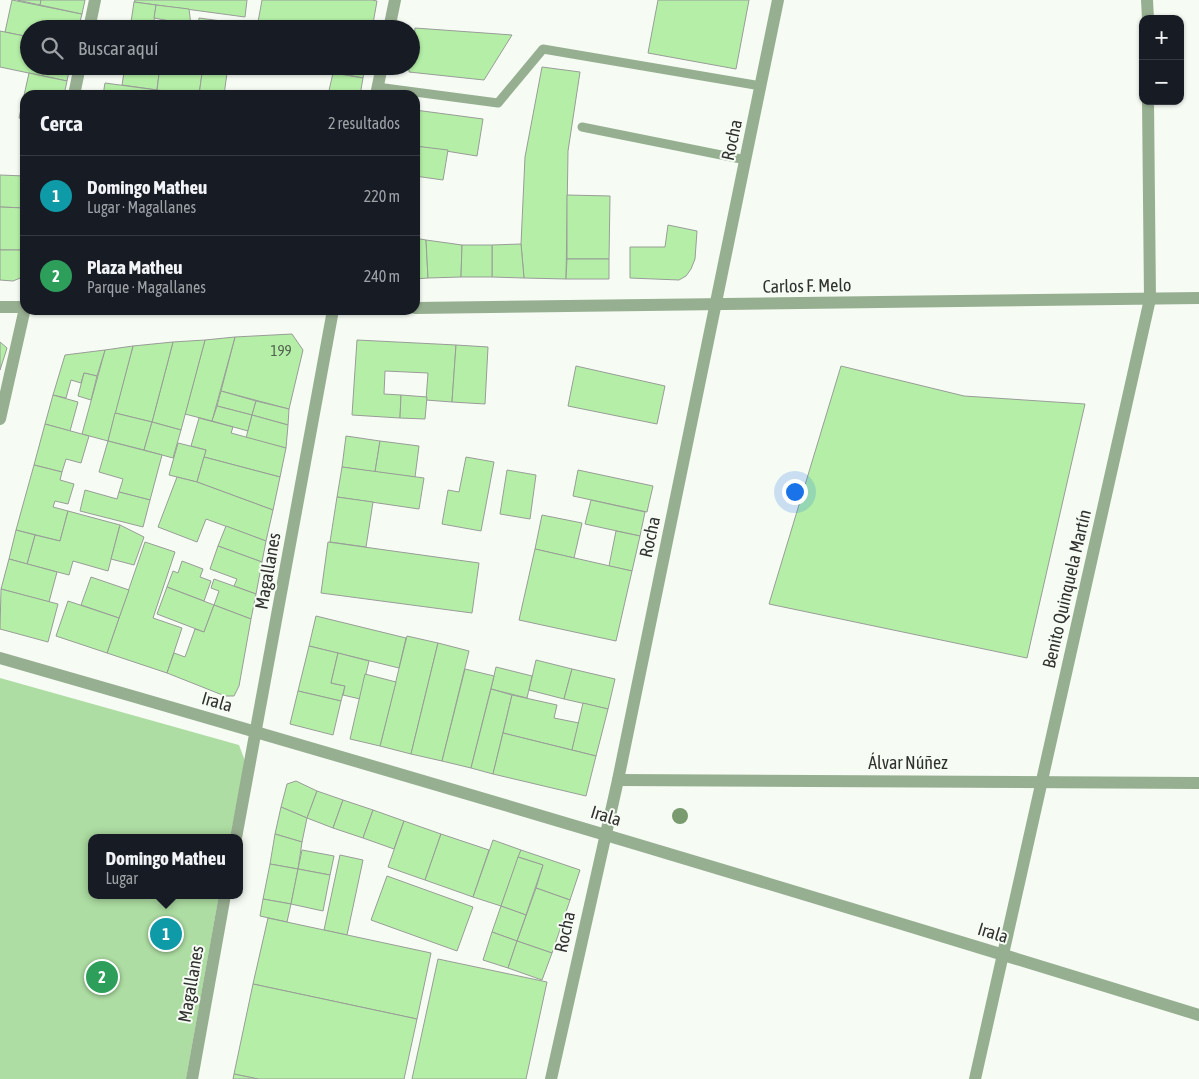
<!DOCTYPE html>
<html lang="es">
<meta charset="utf-8">
<style>
:root{--surface:#171b24;--page:#20242c;--text:#f1f3f6;--muted:#9ea1a6;--line:#363941;--accent:#765ad4}
body{margin:0;font-family:"Asap Condensed",sans-serif;background:var(--page);color:var(--text)}
.controls{position:absolute;right:15px;top:15px;display:grid;overflow:hidden;border-radius:10px;box-shadow:0 1px 4px #0004}
.controls button{width:45px;height:45px;display:grid;place-items:center;padding:0;border:0;border-bottom:1px solid var(--line);background:var(--surface);color:var(--text);font:25px sans-serif}
.you{position:absolute;left:794px;top:491px;width:18px;height:18px;margin:-12px;border:4px solid #fff;border-radius:50%;background:#1a73e8;box-shadow:0 0 0 8px #1a73e833}
.badge{display:grid;place-items:center;width:32px;height:32px;border-radius:50%;background:var(--accent);color:#fff;font-size:16px;font-weight:700}
.pin{position:absolute;translate:-50% -50%;border:2px solid #fff;box-shadow:0 1px 5px #0006}
.popup{position:absolute;left:88px;top:834px;width:155px;height:65px;box-sizing:border-box;display:grid;place-content:center;border-radius:10px;background:var(--surface);filter:drop-shadow(0 1px 4px #0005);font-size:16px;white-space:nowrap;color:var(--muted)}
.popup b{font-size:19px;color:var(--text)}
.popup::after{content:'';position:absolute;left:50%;top:100%;margin-left:-10px;border:10px solid transparent;border-top-color:var(--surface)}
.list{margin:0;padding:0;list-style:none}
h2{display:flex;justify-content:space-between;align-items:center;height:65px;margin:0;padding:0 20px;font-size:21px}
h2 small{font-size:16px;font-weight:400;color:var(--muted)}
.list li{display:grid;grid-template-columns:32px 1fr auto;gap:15px;align-items:center;box-sizing:border-box;height:80px;padding:0 20px;border-top:1px solid var(--line)}
.list b{display:block;font-size:19px;white-space:nowrap}
.list p{margin:0;font-size:16px;white-space:nowrap;color:var(--muted)}
.list em{font-size:16px;font-style:normal;color:var(--muted)}
.icon{flex:none;width:28px;height:28px;fill:none;stroke:currentColor;stroke-width:2;stroke-linecap:round;stroke-linejoin:round}
.map{position:relative;flex:none;width:1199px;height:1079px;overflow:hidden}
.search{position:absolute;background:var(--surface);box-shadow:0 1px 4px #0004;left:20px;top:20px;width:400px;height:55px;display:flex;align-items:center;gap:12px;box-sizing:border-box;padding:0 18px;border-radius:28px;color:var(--muted);font-size:19px}
.panel{position:absolute;background:var(--surface);box-shadow:0 1px 4px #0004;left:20px;top:90px;width:400px;height:225px;border-radius:15px}
.map>svg:first-child{display:block}
.green{fill:#addda2}
.building{fill:#b5efa7;stroke:#989d97}
.lines{fill:none;stroke-linecap:round;stroke-linejoin:round}
.service{stroke:#97af91;stroke-width:9}
.minor{stroke:#97af91;stroke-width:12}
.tree{fill:#7a9a6f}
.labels{text-anchor:middle;stroke-width:4;stroke-linejoin:round;paint-order:stroke}
.number-label{font-size:15px;fill:#51614e}
.street-label{font-size:18px;fill:#303230;stroke:#f6fbf4}
</style>
<div class="map">
<svg width="1199" height="1079" viewBox="0 0 1199 1079">
<rect width="100%" height="100%" fill="#f6fbf4"/>
<path class="green" d="M 0,678 L 239,745 L 245,761 L 230,838 L 92,838 L 92,895 L 219,895 L 186,1079 L 0,1079 Z"/>
<g class="building">
<path d="M 12,0 L 82,14 L 78,29 L 29,29 L 29,37 L 5,32 Z"/>
<path d="M 17,0 L 41,0 L 40,5 Z"/>
<path d="M 41,0 L 85,0 L 82,14 L 40,5 Z"/>
<path d="M 135,0 L 247,0 L 245,17 L 134,2 Z"/>
<path d="M 262,0 L 372,0 L 377,1 L 372,29 L 294,29 L 258,22 Z"/>
<path d="M 658,0 L 749,0 L 736,69 L 648,53 Z"/>
<path d="M 134,2 L 156,5 L 153,29 L 130,29 Z"/>
<path d="M 156,5 L 189,9 L 191,25 L 154,18 Z"/>
<path d="M 199,18 L 244,24 L 243,29 L 198,29 Z"/>
<path d="M 258,22 L 294,29 L 256,29 Z"/>
<path d="M 415,28 L 512,35 L 484,80 L 409,72 L 409,66 L 411,66 Z"/>
<path d="M 0,31 L 29,37 L 29,66 L 70,66 L 67,81 L 0,67 Z"/>
<path d="M 125,66 L 160,66 L 157,90 L 122,85 Z"/>
<path d="M 160,66 L 203,66 L 199,95 L 157,90 Z"/>
<path d="M 203,66 L 228,66 L 224,95 L 199,95 Z"/>
<path d="M 249,66 L 290,66 L 288,74 Z"/>
<path d="M 303,66 L 365,66 L 363,78 Z"/>
<path d="M 542,67 L 580,72 L 568,151 L 566,279 L 524,278 L 521,244 L 525,157 Z"/>
<path d="M 29,73 L 67,81 L 64,95 L 25,95 L 25,120 L 19,118 Z"/>
<path d="M 333,73 L 363,78 L 360,95 L 328,95 Z"/>
<path d="M 105,83 L 157,90 L 156,95 L 103,95 Z"/>
<path d="M 415,110 L 483,119 L 477,156 L 415,146 Z"/>
<path d="M 415,146 L 448,150 L 443,180 L 415,176 Z"/>
<path d="M 0,175 L 25,176 L 25,208 L 0,207 Z"/>
<path d="M 567,195 L 610,196 L 609,259 L 567,259 Z"/>
<path d="M 0,207 L 25,208 L 25,250 L 0,250 Z"/>
<path d="M 668,225 L 697,231 L 695,259 L 691,269 L 686,276 L 679,280 L 630,278 L 630,247 L 665,247 Z"/>
<path d="M 415,238 L 426,240 L 428,278 L 415,279 Z"/>
<path d="M 426,240 L 462,245 L 461,277 L 428,278 Z"/>
<path d="M 521,244 L 524,278 L 492,277 L 492,245 Z"/>
<path d="M 462,245 L 492,245 L 492,277 L 461,277 Z"/>
<path d="M 0,250 L 25,250 L 25,276 L 13,281 L 0,280 Z"/>
<path d="M 567,259 L 609,259 L 609,279 L 566,279 Z"/>
<path d="M 292,334 L 303,350 L 289,409 L 221,391 L 235,337 Z"/>
<path d="M 235,337 L 212,421 L 185,414 L 205,340 Z"/>
<path d="M 205,340 L 181,430 L 152,422 L 173,342 Z"/>
<path d="M 357,340 L 456,345 L 452,402 L 426,400 L 428,373 L 385,371 L 384,394 L 401,395 L 400,418 L 352,415 Z"/>
<path d="M 0,342 L 7,348 L 0,370 Z"/>
<path d="M 173,342 L 152,422 L 115,413 L 133,346 Z"/>
<path d="M 456,345 L 488,347 L 485,404 L 452,402 Z"/>
<path d="M 133,346 L 108,441 L 82,434 L 105,350 Z"/>
<path d="M 105,350 L 97,376 L 84,373 L 81,383 L 71,380 L 66,398 L 53,395 L 65,355 Z"/>
<path d="M 576,366 L 665,386 L 657,424 L 568,406 Z"/>
<path d="M 841,366 L 964,396 L 1085,404 L 1027,658 L 769,604 Z"/>
<path d="M 84,373 L 97,376 L 91,400 L 78,396 Z"/>
<path d="M 221,391 L 256,401 L 252,415 L 217,406 Z"/>
<path d="M 53,395 L 78,402 L 70,431 L 45,424 Z"/>
<path d="M 401,395 L 427,397 L 425,419 L 400,418 Z"/>
<path d="M 256,401 L 289,409 L 288,425 L 252,415 Z"/>
<path d="M 217,406 L 252,415 L 248,431 L 212,421 Z"/>
<path d="M 115,413 L 152,422 L 144,450 L 108,441 Z"/>
<path d="M 252,415 L 288,425 L 286,448 L 246,438 Z"/>
<path d="M 199,418 L 233,427 L 231,433 L 286,448 L 280,477 L 204,457 L 206,450 L 191,446 Z"/>
<path d="M 152,422 L 181,430 L 173,458 L 144,450 Z"/>
<path d="M 45,424 L 89,436 L 81,463 L 66,459 L 62,472 L 34,465 Z"/>
<path d="M 346,436 L 380,441 L 375,472 L 342,467 Z"/>
<path d="M 108,441 L 162,455 L 150,500 L 119,492 L 123,479 L 99,472 Z"/>
<path d="M 380,441 L 419,446 L 415,477 L 375,472 Z"/>
<path d="M 178,443 L 206,450 L 197,482 L 169,475 Z"/>
<path d="M 204,457 L 280,477 L 273,510 L 197,482 Z"/>
<path d="M 466,457 L 494,462 L 481,531 L 442,524 L 448,490 L 459,492 Z"/>
<path d="M 34,465 L 62,472 L 60,480 L 74,484 L 68,504 L 55,501 L 53,507 L 68,511 L 60,541 L 16,530 Z"/>
<path d="M 342,467 L 424,478 L 419,509 L 337,497 Z"/>
<path d="M 507,470 L 536,475 L 530,519 L 500,514 Z"/>
<path d="M 578,470 L 653,486 L 647,512 L 573,496 Z"/>
<path d="M 177,477 L 197,482 L 273,510 L 266,541 L 206,519 L 197,542 L 158,527 Z"/>
<path d="M 85,490 L 117,499 L 119,492 L 150,500 L 143,527 L 80,511 Z"/>
<path d="M 337,497 L 373,502 L 366,547 L 330,542 Z"/>
<path d="M 591,500 L 645,512 L 640,536 L 585,524 Z"/>
<path d="M 68,511 L 120,525 L 108,571 L 73,561 L 69,575 L 27,564 L 35,535 L 60,541 Z"/>
<path d="M 542,515 L 582,523 L 574,558 L 535,549 Z"/>
<path d="M 120,525 L 144,537 L 134,565 L 111,559 Z"/>
<path d="M 226,526 L 266,541 L 262,562 L 218,546 Z"/>
<path d="M 16,530 L 35,535 L 27,564 L 9,559 Z"/>
<path d="M 616,531 L 640,536 L 632,571 L 609,566 Z"/>
<path d="M 145,542 L 175,552 L 153,618 L 182,628 L 167,673 L 107,653 Z"/>
<path d="M 328,542 L 479,563 L 472,613 L 321,593 Z"/>
<path d="M 218,546 L 262,562 L 256,594 L 234,586 L 237,579 L 210,569 Z"/>
<path d="M 535,549 L 632,571 L 616,641 L 519,620 Z"/>
<path d="M 9,559 L 57,572 L 49,602 L 1,589 Z"/>
<path d="M 182,561 L 203,569 L 200,577 L 211,581 L 204,601 L 167,587 L 173,571 L 178,573 Z"/>
<path d="M 91,577 L 129,590 L 119,618 L 81,605 Z"/>
<path d="M 214,579 L 256,594 L 251,619 L 214,605 L 219,591 L 211,588 Z"/>
<path d="M 167,587 L 214,605 L 204,632 L 157,614 Z"/>
<path d="M 1,589 L 58,604 L 48,642 L 0,629 Z"/>
<path d="M 68,601 L 119,618 L 107,653 L 56,636 Z"/>
<path d="M 214,605 L 251,619 L 239,686 L 234,696 L 225,696 L 167,673 L 174,653 L 185,657 L 195,629 L 204,632 Z"/>
<path d="M 316,616 L 406,638 L 399,668 L 309,646 Z"/>
<path d="M 407,636 L 438,643 L 411,754 L 380,746 Z"/>
<path d="M 438,643 L 469,651 L 442,761 L 411,754 Z"/>
<path d="M 309,646 L 338,653 L 331,683 L 345,686 L 341,701 L 298,691 Z"/>
<path d="M 338,653 L 369,661 L 360,699 L 343,695 L 345,686 L 331,683 Z"/>
<path d="M 536,660 L 572,669 L 564,699 L 529,690 Z"/>
<path d="M 496,667 L 532,676 L 527,698 L 491,689 Z"/>
<path d="M 465,669 L 494,676 L 471,768 L 442,761 Z"/>
<path d="M 572,669 L 615,679 L 608,709 L 564,699 Z"/>
<path d="M 365,674 L 396,682 L 380,746 L 350,739 Z"/>
<path d="M 491,689 L 512,695 L 493,774 L 471,768 Z"/>
<path d="M 298,691 L 341,701 L 333,735 L 290,724 Z"/>
<path d="M 512,695 L 557,705 L 554,718 L 579,723 L 572,750 L 503,733 Z"/>
<path d="M 583,703 L 608,709 L 596,756 L 572,750 Z"/>
<path d="M 503,733 L 596,756 L 586,796 L 493,774 Z"/>
<path d="M 296,781 L 317,791 L 307,818 L 281,807 L 287,784 Z"/>
<path d="M 317,791 L 343,800 L 333,828 L 307,818 Z"/>
<path d="M 343,800 L 373,810 L 363,838 L 333,828 Z"/>
<path d="M 281,807 L 307,818 L 302,842 L 275,834 Z"/>
<path d="M 373,810 L 404,821 L 394,849 L 363,838 Z"/>
<path d="M 404,821 L 441,834 L 425,880 L 388,867 Z"/>
<path d="M 275,834 L 302,842 L 298,869 L 270,864 Z"/>
<path d="M 441,834 L 489,850 L 473,897 L 425,880 Z"/>
<path d="M 493,840 L 521,850 L 501,906 L 473,897 Z"/>
<path d="M 302,850 L 334,856 L 330,875 L 298,869 Z"/>
<path d="M 521,850 L 580,870 L 570,900 L 536,888 L 543,865 L 518,857 Z"/>
<path d="M 340,855 L 363,860 L 347,935 L 324,930 Z"/>
<path d="M 518,857 L 543,865 L 526,915 L 501,906 Z"/>
<path d="M 270,864 L 298,869 L 291,904 L 263,899 Z"/>
<path d="M 298,869 L 330,875 L 323,911 L 291,904 Z"/>
<path d="M 387,876 L 473,907 L 457,951 L 371,920 Z"/>
<path d="M 536,888 L 570,900 L 552,953 L 517,941 Z"/>
<path d="M 263,899 L 291,904 L 287,922 L 260,916 Z"/>
<path d="M 501,906 L 526,915 L 517,941 L 492,932 Z"/>
<path d="M 268,918 L 431,953 L 417,1019 L 253,984 Z"/>
<path d="M 492,932 L 517,941 L 508,968 L 483,960 Z"/>
<path d="M 517,941 L 552,953 L 542,980 L 508,968 Z"/>
<path d="M 438,959 L 547,982 L 526,1079 L 412,1079 Z"/>
<path d="M 253,984 L 417,1019 L 404,1079 L 258,1079 L 234,1074 Z"/>
<path d="M 234,1074 L 258,1079 L 233,1079 Z"/>
</g>
<g class="lines">
<g class="service">
<path d="M 377,87 L 498,103 L 543,49 L 761,86"/>
<path d="M 582,127 L 746,160"/>
</g>
<g class="minor">
<path d="M 1147,0 L 1148,19"/>
<path d="M 89,29 L 95,0"/>
<path d="M 389,29 L 395,0"/>
<path d="M 74,95 L 80,66"/>
<path d="M 376,95 L 382,66"/>
<path d="M 0,307 L 25,307"/>
<path d="M 415,308 L 1199,298"/>
<path d="M 0,419 L 25,308"/>
<path d="M 0,658 C 401,773 801,892 1199,1015"/>
<path d="M 618,780 L 1199,783"/>
<path d="M 236,838 L 333,310"/>
<path d="M 192,1079 L 225,895"/>
<path d="M 551,1079 L 618,780 L 778,0"/>
<path d="M 975,1079 L 1150,299 L 1148,101"/>
</g>
</g>
<circle class="tree" cx="680" cy="816" r="8"/>
<g class="labels">
<g class="number-label">
<text x="281" y="356">199</text>
</g>
<g class="street-label">
<text transform="translate(732 140) rotate(-78)" y="6">Rocha</text>
<text transform="translate(807 286) rotate(-1)" y="6">Carlos F. Melo</text>
<text transform="translate(650 537) rotate(-78)" y="6">Rocha</text>
<text transform="translate(268 571) rotate(-80)" y="6">Magallanes</text>
<text transform="translate(1067 589) rotate(-77)" y="6">Benito Quinquela Martín</text>
<text transform="translate(217 702) rotate(16)" y="6">Irala</text>
<text x="908" y="769">Álvar Núñez</text>
<text transform="translate(606 816) rotate(17)" y="6">Irala</text>
<text transform="translate(565 932) rotate(-78)" y="6">Rocha</text>
<text transform="translate(993 933) rotate(17)" y="6">Irala</text>
<text transform="translate(191 984) rotate(-80)" y="6">Magallanes</text>
</g>
</g>
</svg>
<div class="controls">
<button>+</button>
<button>−</button>
</div>
<div class="you"></div>
<div class="pin badge" style="left:166px;top:934px;background:#0f9aa8">1</div>
<div class="popup"><b>Domingo Matheu</b>Lugar</div>
<div class="pin badge" style="left:102px;top:977px;background:#2e9e5b">2</div>
<div class="search"><svg class="icon" aria-label="search" viewBox="0 0 24 24"><circle cx="10" cy="10" r="6"/><path d="M15 15l6 6"/></svg>Buscar aquí</div>
<section class="panel">
<h2>Cerca<small>2 resultados</small></h2>
<ul class="list">
<li><span class="badge" style="background:#0f9aa8">1</span><div><b>Domingo Matheu</b><p>Lugar · Magallanes</p></div><em>220 m</em></li>
<li><span class="badge" style="background:#2e9e5b">2</span><div><b>Plaza Matheu</b><p>Parque · Magallanes</p></div><em>240 m</em></li>
</ul>
</section>
</div>
